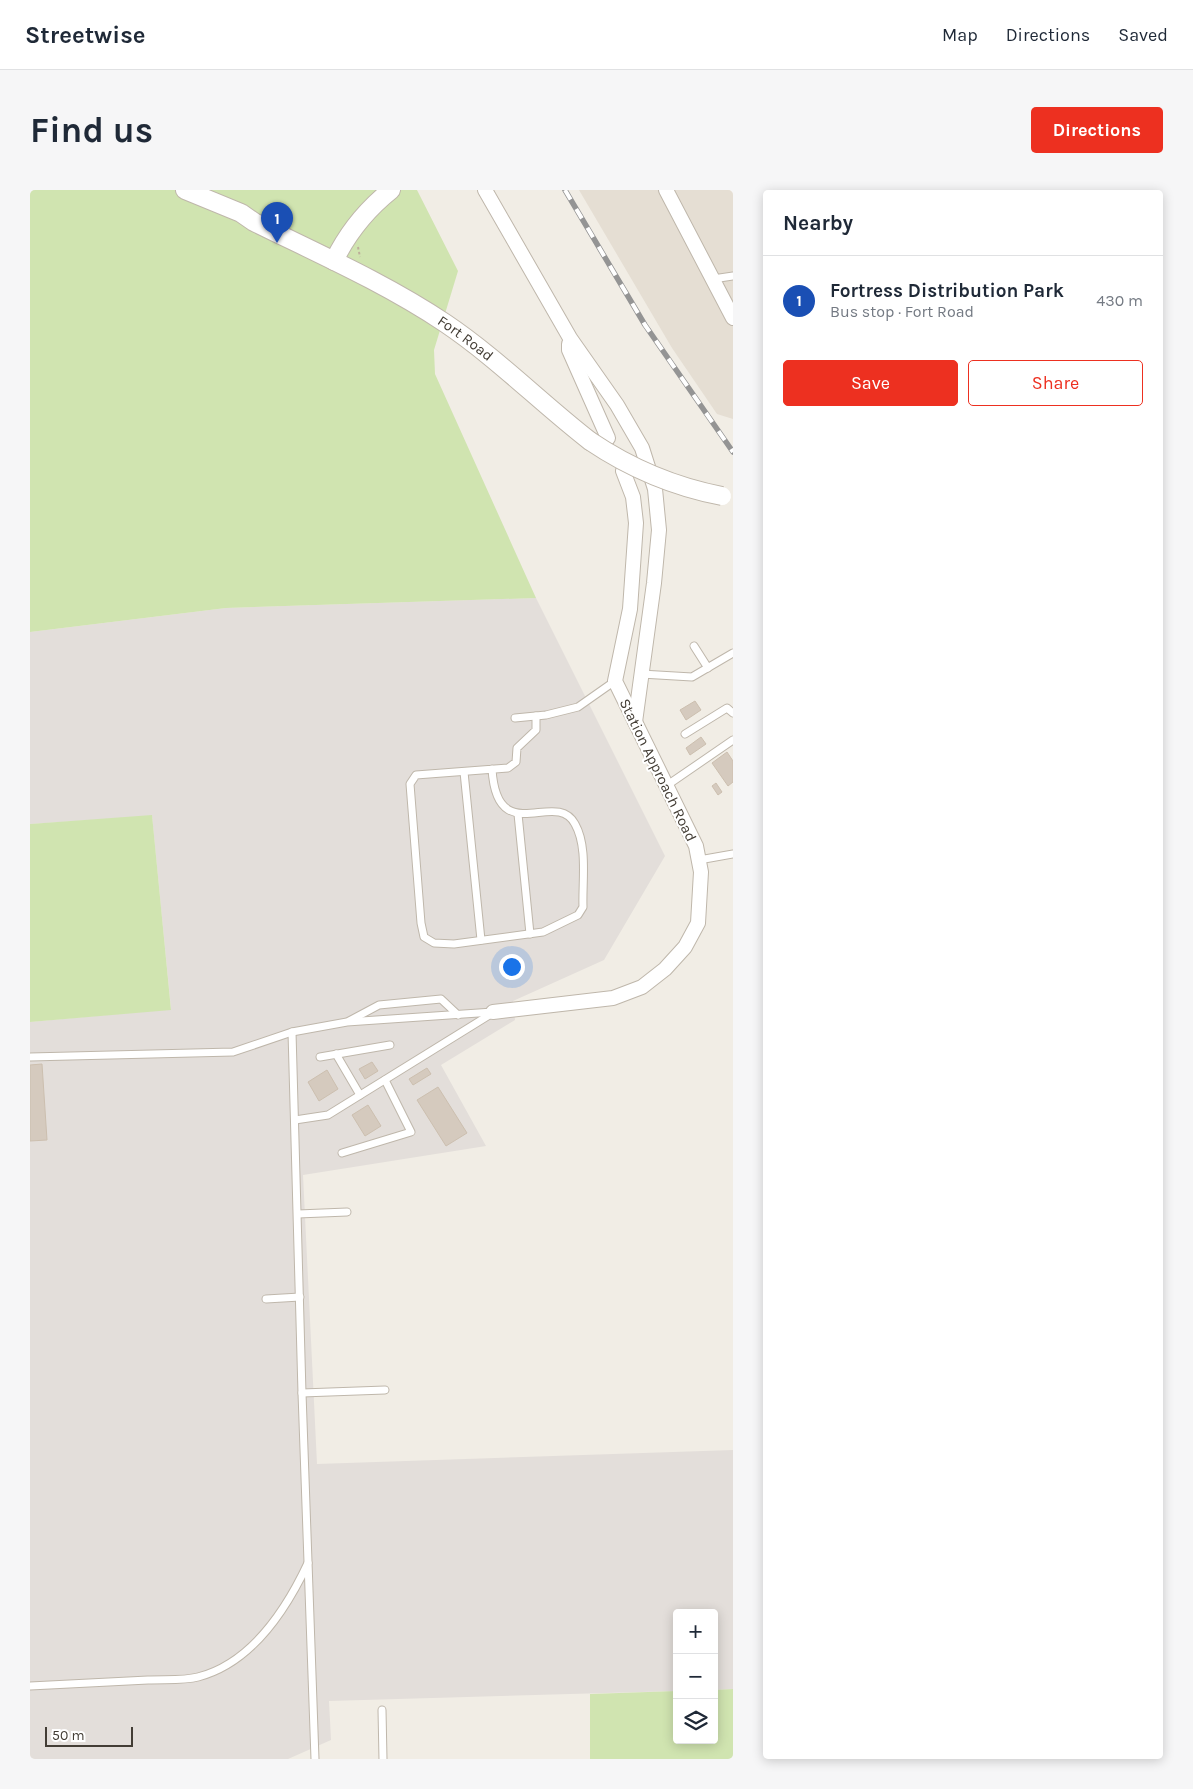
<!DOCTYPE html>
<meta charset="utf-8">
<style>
:root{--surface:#fff;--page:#f6f6f7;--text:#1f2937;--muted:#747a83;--line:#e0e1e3;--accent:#ed3020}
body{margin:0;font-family:Karla,sans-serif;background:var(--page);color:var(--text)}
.controls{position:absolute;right:15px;bottom:15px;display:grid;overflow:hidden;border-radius:5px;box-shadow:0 2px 12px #0003}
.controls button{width:45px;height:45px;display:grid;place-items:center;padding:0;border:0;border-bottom:1px solid var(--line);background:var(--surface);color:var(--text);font:25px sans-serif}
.scale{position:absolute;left:15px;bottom:12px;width:88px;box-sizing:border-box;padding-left:5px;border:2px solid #433d35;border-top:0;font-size:14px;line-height:18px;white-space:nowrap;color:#433d35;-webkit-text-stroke:4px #fff;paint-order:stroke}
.you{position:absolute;left:481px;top:776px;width:18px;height:18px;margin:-12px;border:4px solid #fff;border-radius:50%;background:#1a73e8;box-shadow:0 0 0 8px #1a73e833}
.badge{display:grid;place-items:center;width:32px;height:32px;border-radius:50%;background:var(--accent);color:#fff;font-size:16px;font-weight:700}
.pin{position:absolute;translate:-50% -41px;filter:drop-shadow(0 1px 2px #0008)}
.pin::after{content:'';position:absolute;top:26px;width:18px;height:15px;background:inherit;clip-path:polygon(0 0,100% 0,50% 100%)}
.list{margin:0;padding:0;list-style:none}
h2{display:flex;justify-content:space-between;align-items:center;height:65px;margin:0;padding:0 20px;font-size:21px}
h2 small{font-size:16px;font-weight:400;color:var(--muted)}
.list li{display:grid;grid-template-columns:32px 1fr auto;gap:15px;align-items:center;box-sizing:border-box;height:90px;padding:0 20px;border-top:1px solid var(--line)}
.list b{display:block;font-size:19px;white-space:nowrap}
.list p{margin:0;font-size:16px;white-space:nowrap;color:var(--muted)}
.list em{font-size:16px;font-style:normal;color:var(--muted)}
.actions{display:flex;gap:10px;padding:15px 20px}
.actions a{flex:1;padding:11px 0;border:1px solid var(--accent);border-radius:5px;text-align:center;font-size:18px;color:var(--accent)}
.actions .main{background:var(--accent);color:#fff}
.icon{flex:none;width:28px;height:28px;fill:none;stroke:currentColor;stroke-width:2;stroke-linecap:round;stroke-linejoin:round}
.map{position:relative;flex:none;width:703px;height:1569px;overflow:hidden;border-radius:5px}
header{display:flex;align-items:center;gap:30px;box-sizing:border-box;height:70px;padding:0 25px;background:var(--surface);border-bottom:1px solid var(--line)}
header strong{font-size:24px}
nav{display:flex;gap:28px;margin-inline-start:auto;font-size:18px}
.intro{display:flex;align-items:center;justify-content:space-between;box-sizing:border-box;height:120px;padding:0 30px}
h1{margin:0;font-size:35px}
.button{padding:12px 22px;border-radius:5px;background:var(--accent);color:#fff;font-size:18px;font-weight:700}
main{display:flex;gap:30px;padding:0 30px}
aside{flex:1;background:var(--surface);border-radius:5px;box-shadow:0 2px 12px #0003}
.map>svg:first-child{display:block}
.residential{fill:#e5ded3}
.industrial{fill:#e3deda}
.green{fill:#d0e4b0}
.building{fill:#d5cabe;stroke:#ccbfaf}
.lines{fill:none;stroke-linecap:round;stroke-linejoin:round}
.service-casing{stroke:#bfb7ab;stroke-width:9}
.minor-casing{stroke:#bfb7ab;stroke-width:16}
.tertiary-casing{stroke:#bfb7ab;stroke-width:20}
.path{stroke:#bdae9a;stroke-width:2;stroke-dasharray:2.5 2.5;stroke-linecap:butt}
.service{stroke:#fff;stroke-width:7}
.minor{stroke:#fff;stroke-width:14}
.tertiary{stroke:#fff;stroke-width:18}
.rail-casing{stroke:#949494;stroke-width:5.5}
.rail{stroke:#fff;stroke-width:4;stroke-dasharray:11;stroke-linecap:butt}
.tertiary-bridge-casing{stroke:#bfb7ab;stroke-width:20;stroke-linecap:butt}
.tertiary-bridge{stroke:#fff;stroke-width:18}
.labels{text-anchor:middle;stroke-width:4;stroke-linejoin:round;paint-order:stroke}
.street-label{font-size:15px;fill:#433d35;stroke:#fff}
</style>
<header>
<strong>Streetwise</strong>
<nav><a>Map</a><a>Directions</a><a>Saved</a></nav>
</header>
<div class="intro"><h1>Find us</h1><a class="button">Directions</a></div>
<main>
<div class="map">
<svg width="703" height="1569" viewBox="0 0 703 1569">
<rect width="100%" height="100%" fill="#f1ede5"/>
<path class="residential" d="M 549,0 L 703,0 L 703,229 L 687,224 L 642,158 Z"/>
<path class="industrial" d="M 506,408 L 635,666 L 574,770 L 483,811 L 485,830 L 411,875 L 456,956 L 273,985 L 287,1274 L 703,1260 L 703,1499 L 684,1500 L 684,1423 L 647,1423 L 647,1501 L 299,1511 L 301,1550 L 258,1569 L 0,1569 L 0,832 L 141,819 L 122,626 L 0,634 L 0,442 L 196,418 Z"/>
<g class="green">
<path d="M 0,0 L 387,0 L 428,81 L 404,160 L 405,184 L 506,408 L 196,418 L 0,442 Z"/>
<path d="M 122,625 L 141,820 L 0,832 L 0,634 Z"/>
<path d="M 703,1499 L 703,1569 L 560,1569 L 560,1504 L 647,1501 L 647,1550 L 684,1550 L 684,1500 Z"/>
</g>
<g class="building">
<path d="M 665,511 L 671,520 L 656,530 L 650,520 Z"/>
<path d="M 671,547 L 676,554 L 660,565 L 656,558 Z"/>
<path d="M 697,562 L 703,571 L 703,592 L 698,596 L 682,573 Z"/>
<path d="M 686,593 L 692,602 L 688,605 L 682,596 Z"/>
<path d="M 342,872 L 348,881 L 335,889 L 329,879 Z"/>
<path d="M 12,874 L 17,950 L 0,951 L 0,875 Z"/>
<path d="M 397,878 L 401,884 L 383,895 L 379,889 Z"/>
<path d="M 297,880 L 308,899 L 289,911 L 278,892 Z"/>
<path d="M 408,897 L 437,943 L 416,956 L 387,910 Z"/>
<path d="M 338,915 L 351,936 L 335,946 L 322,925 Z"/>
</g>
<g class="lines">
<g class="service-casing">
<g id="service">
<path d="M 683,89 L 703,86"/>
<path d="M 664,456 L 678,478"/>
<path d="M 611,484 L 662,487 L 703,463"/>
<path d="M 485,528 L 516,525 L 548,517 L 585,491"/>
<path d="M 655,544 L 697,518 L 703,523"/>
<path d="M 462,579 C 467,660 526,598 545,634 C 558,657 552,692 553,717 L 548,725 L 513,742 L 424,754 L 404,753 L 394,747 L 391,733 L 380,594 L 386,585 L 478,578 L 486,572 L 487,558 L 506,540 L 506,526"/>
<path d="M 434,582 L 451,750"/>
<path d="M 636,596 L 703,550"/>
<path d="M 488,624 L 500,744"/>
<path d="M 669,670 L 703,664"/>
<path d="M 319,831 L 349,815 L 411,809 L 428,825"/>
<path d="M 262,842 L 272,1203 L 285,1569"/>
<path d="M 306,864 L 330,905"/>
<path d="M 0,867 L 203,862 L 262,842 L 317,832 L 463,822"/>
<path d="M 290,867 L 360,855"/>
<path d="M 265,930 L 298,925 L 461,824"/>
<path d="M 312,963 L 381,942 L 355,890"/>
<path d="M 268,1024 L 317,1022"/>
<path d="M 236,1109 L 270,1107"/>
<path d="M 272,1203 L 355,1200"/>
<path d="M 0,1496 C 39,1494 79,1492 118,1490 C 134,1489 153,1491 168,1487 C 222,1473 256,1420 278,1373"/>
<path d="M 352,1520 L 353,1569"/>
</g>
</g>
<g class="minor-casing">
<g id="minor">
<path d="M 455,0 L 540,148 L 587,215 L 612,258 L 625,299 L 629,340 L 624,393 L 605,532"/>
<path d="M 636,0 L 703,128"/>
<path d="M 539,154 L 539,160 L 578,248"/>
<path d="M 463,822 L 583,808 L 612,797 L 635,779 L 655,757 L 668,733 L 671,682 L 666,656 L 585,491 L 600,419 L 606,333 L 603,307 L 593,281"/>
</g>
</g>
<g class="tertiary-casing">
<g id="tertiary">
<path id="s1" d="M 155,0 L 211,23 L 224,32 C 289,64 355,93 415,133 C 467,168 511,213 560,251"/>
<path d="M 304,71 C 318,42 336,20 361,0"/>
</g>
</g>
<path class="path" d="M 328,57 L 330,67"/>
<use href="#service" class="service"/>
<use href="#minor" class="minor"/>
<use href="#tertiary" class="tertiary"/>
<g class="rail-casing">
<path id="rail" d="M 535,0 L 615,135 L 703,262"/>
</g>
<use href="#rail" class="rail"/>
<g class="tertiary-bridge-casing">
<path id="tertiary-bridge" d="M 560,251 C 600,278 645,297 692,306"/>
</g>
<use href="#tertiary-bridge" class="tertiary-bridge"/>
</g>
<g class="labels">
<g class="street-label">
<text dy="5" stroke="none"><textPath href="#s1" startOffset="318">Fort Road</textPath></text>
<text transform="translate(628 580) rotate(64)" y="5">Station Approach Road</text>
</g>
</g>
</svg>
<div class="controls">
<button>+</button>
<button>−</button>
<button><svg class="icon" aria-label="layers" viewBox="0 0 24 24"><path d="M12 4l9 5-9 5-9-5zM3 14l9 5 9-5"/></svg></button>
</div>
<div class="scale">50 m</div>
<div class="you"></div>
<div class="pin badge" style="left:247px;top:53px;background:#1a4fb4">1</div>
</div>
<aside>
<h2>Nearby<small></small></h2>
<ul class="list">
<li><span class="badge" style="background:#1a4fb4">1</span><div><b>Fortress Distribution Park</b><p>Bus stop · Fort Road</p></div><em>430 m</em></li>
</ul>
<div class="actions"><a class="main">Save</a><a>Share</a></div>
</aside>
</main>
